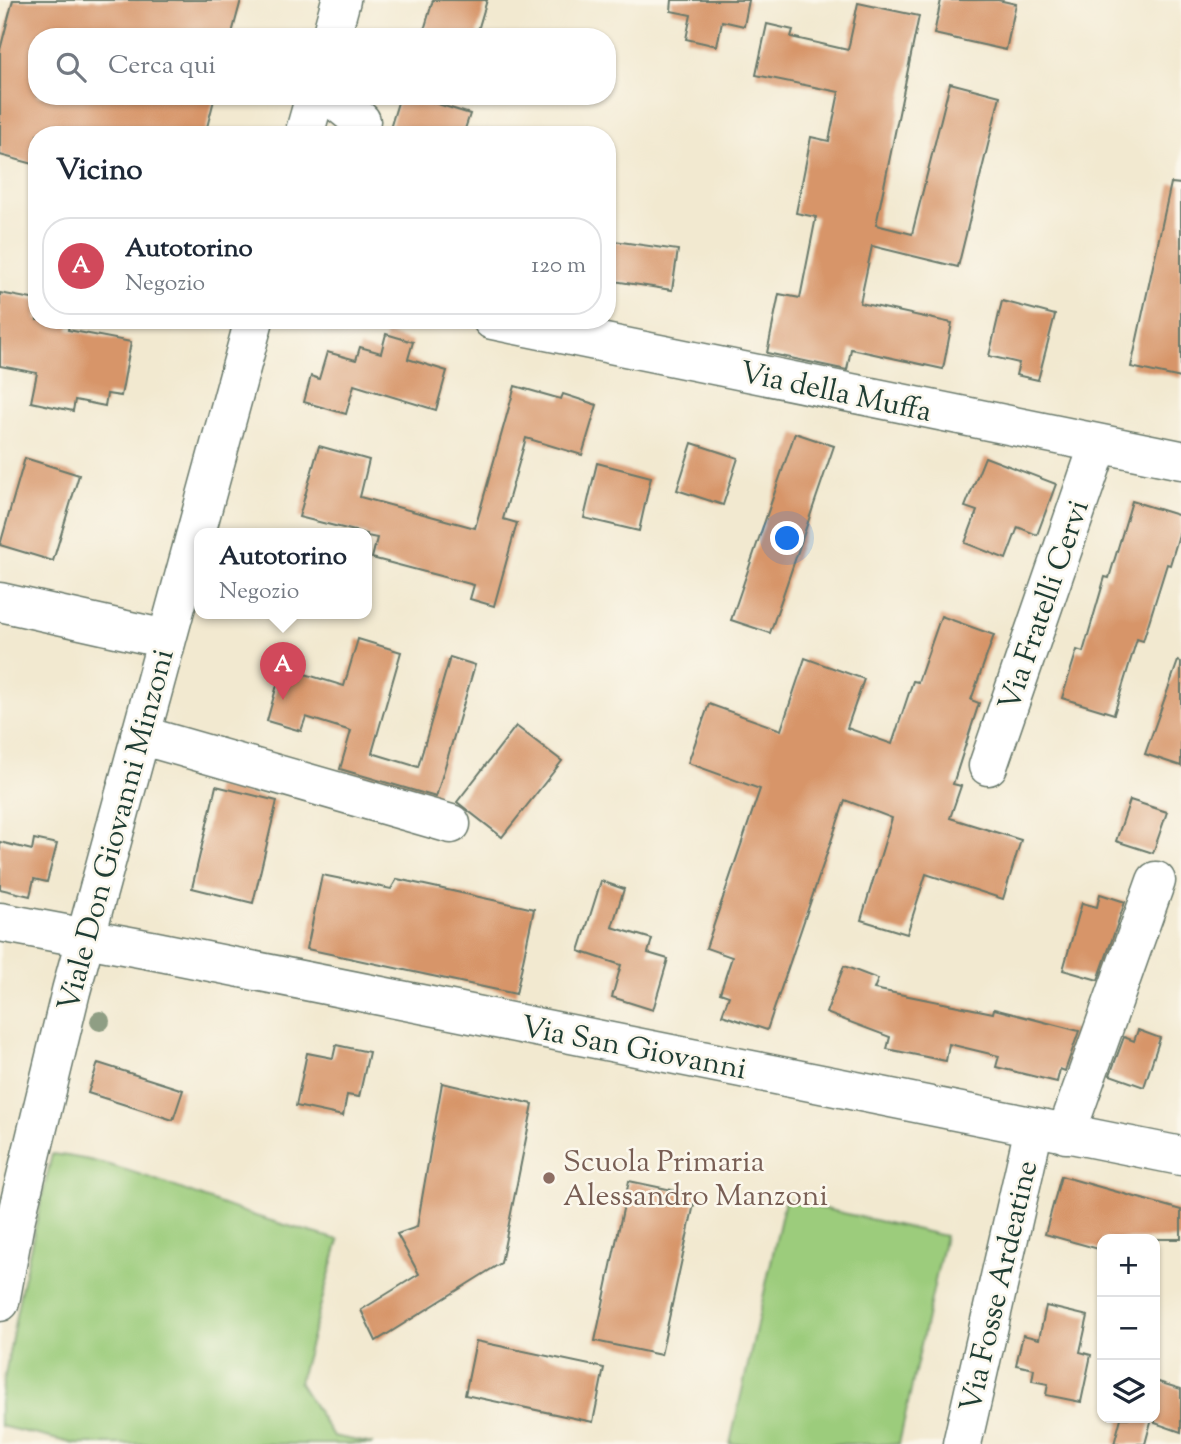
<!DOCTYPE html>
<html lang="it">
<meta charset="utf-8">
<style>
:root{--surface:#fff;--page:#f6f6f7;--text:#1f2937;--muted:#747a83;--line:#e0e1e3;--accent:#d1495b}
body{margin:0;font-family:"Sorts Mill Goudy",serif;background:var(--page);color:var(--text)}
.controls{position:absolute;right:21px;bottom:21px;display:grid;overflow:hidden;border-radius:14px;box-shadow:0 2px 5px #0004}
.controls button{width:63px;height:63px;display:grid;place-items:center;padding:0;border:0;border-bottom:2px solid var(--line);background:var(--surface);color:var(--text);font:35px sans-serif}
.you{position:absolute;left:788px;top:539px;width:24px;height:24px;margin:-18px;border:5px solid #fff;border-radius:50%;background:#1a73e8;box-shadow:0 0 0 10px #1a73e833}
.badge{display:grid;place-items:center;width:46px;height:46px;border-radius:50%;background:var(--accent);color:#fff;font-size:23px;font-weight:700}
.pin{position:absolute;translate:-50% -58px;filter:drop-shadow(0 2px 4px #0008)}
.pin::after{content:'';position:absolute;top:37px;width:24px;height:21px;background:inherit;clip-path:polygon(0 0,100% 0,50% 100%)}
.popup{position:absolute;left:194px;top:528px;width:178px;height:91px;box-sizing:border-box;display:grid;place-content:center;border-radius:14px;background:var(--surface);filter:drop-shadow(0 2px 5px #0005);font-size:23px;white-space:nowrap;color:var(--muted)}
.popup b{font-size:26px;color:var(--text)}
.popup::after{content:'';position:absolute;left:50%;top:100%;margin-left:-14px;border:14px solid transparent;border-top-color:var(--surface)}
.list{margin:0;padding:0;list-style:none}
h2{display:flex;justify-content:space-between;align-items:center;height:91px;margin:0;padding:0 28px;font-size:30px}
h2 small{font-size:23px;font-weight:400;color:var(--muted)}
.list li{display:grid;grid-template-columns:46px 1fr auto;gap:21px;align-items:center;box-sizing:border-box;height:98px;margin:0 14px 14px;padding:0 14px;border:2px solid var(--line);border-radius:28px}
.list b{display:block;font-size:26px;white-space:nowrap}
.list p{margin:0;font-size:23px;white-space:nowrap;color:var(--muted)}
.list em{font-size:23px;font-style:normal;color:var(--muted)}
.icon{flex:none;width:38px;height:38px;fill:none;stroke:currentColor;stroke-width:2;stroke-linecap:round;stroke-linejoin:round}
.map{position:relative;flex:none;width:1181px;height:1444px;overflow:hidden}
.search{position:absolute;background:var(--surface);box-shadow:0 2px 5px #0004;left:28px;top:28px;width:588px;height:77px;display:flex;align-items:center;gap:18px;box-sizing:border-box;padding:0 24px;border-radius:28px;color:var(--muted);font-size:26px}
.panel{position:absolute;background:var(--surface);box-shadow:0 2px 5px #0004;left:28px;top:126px;width:588px;height:203px;border-radius:28px}
.map>svg:first-child{display:block}
.green{fill:#9ccc7c;stroke:#5e8458;stroke-width:2}
.building{fill:#d79569}
.lines{fill:none;stroke-linecap:round;stroke-linejoin:round}
.minor-casing{stroke:#69796b;stroke-width:41}
.minor{stroke:#fff;stroke-width:38}
.tree{fill:#8f9e84}
.education-dot{fill:#8d6e63;stroke:#fbf7ec;stroke-width:2.5}
.labels{text-anchor:middle;stroke-width:5;stroke-linejoin:round;paint-order:stroke}
.street-label{font-size:30px;fill:#1f3d34;stroke:#fbf7ec}
.education-label{font-size:30px;fill:#785e54;stroke:#fbf7ec;text-anchor:start}
</style>
<div class="map">
<svg width="1181" height="1444" viewBox="0 0 1181 1444">
<rect width="100%" height="100%" fill="#fbf7ec"/>
<filter id="ink" filterUnits="userSpaceOnUse"><feTurbulence type="fractalNoise" baseFrequency=".0143" numOctaves="2"/><feDisplacementMap in="SourceGraphic" scale="14" xChannelSelector="R" yChannelSelector="G"/><feConvolveMatrix kernelMatrix="1 2 1 2 8 2 1 2 1" color-interpolation-filters="sRGB"/></filter>
<filter id="wash" filterUnits="userSpaceOnUse"><feTurbulence type="fractalNoise" baseFrequency=".00686" numOctaves="4" result="noise"/><feDisplacementMap in="SourceGraphic" scale="28" xChannelSelector="R" yChannelSelector="G"/><feGaussianBlur stdDeviation="1.57" result="paint"/><feColorMatrix in="noise" values="0 0 0 0 0 0 0 0 0 0 0 0 0 0 0 0 0 1.4 0 .05"/><feComposite in="paint" operator="in"/></filter>
<g filter="url(#wash)">
<rect width="100%" height="100%" fill="#f2e9d0"/>
<g class="green">
<path d="M 52,1154 C 121,1161 186,1193 252,1215 C 280,1224 310,1232 339,1240 L 299,1382 L 333,1436 L 373,1444 L 75,1444 L 0,1426 L 0,1402 L 20,1294 Z"/>
<path d="M 785,1200 L 945,1236 L 899,1444 L 730,1444 Z"/>
</g>
<g id="blocks">
<g class="building">
<path d="M 13,0 L 241,0 L 231,37 L 37,37 L 37,96 L 215,96 L 205,135 L 37,135 L 37,165 L 0,155 L 0,50 Z"/>
<path d="M 433,0 L 487,0 L 476,37 L 422,37 Z"/>
<path d="M 672,0 L 749,0 L 744,26 L 722,21 L 717,46 L 686,39 L 691,15 L 671,11 Z"/>
<path d="M 941,0 L 998,0 L 1016,4 L 1006,50 L 934,34 Z"/>
<path d="M 858,3 L 919,16 L 876,225 L 912,234 L 950,83 L 1000,96 L 958,267 L 872,246 L 860,303 L 952,323 L 943,369 L 851,349 L 847,370 L 767,353 L 779,294 L 800,298 L 816,217 L 796,213 L 811,137 L 829,141 L 839,92 L 756,75 L 767,24 L 793,30 L 791,37 L 848,50 Z"/>
<path d="M 400,96 L 412,96 L 470,114 L 463,135 L 388,135 Z"/>
<path d="M 1171,183 L 1181,184 L 1181,378 L 1131,367 Z"/>
<path d="M 607,240 L 678,250 L 672,290 L 607,280 Z"/>
<path d="M 0,293 L 37,300 L 37,320 L 70,320 L 68,330 L 131,342 L 121,396 L 107,394 L 105,406 L 75,400 L 73,411 L 31,402 L 37,373 L 0,366 Z"/>
<path d="M 1002,301 L 1055,315 L 1038,380 L 1016,375 L 1019,363 L 989,356 Z"/>
<path d="M 386,334 L 413,342 L 408,359 L 447,371 L 436,410 L 354,385 L 346,414 L 304,402 L 311,376 L 319,379 L 327,352 L 356,360 L 360,347 L 381,353 Z"/>
<path d="M 515,386 L 561,399 L 563,394 L 597,405 L 582,455 L 526,438 L 503,519 L 517,523 L 494,606 L 470,599 L 474,585 L 372,558 L 377,538 L 367,536 L 367,534 L 299,517 L 319,446 L 369,460 L 360,497 L 475,528 Z"/>
<path d="M 795,433 L 834,446 L 770,633 L 731,620 Z"/>
<path d="M 692,443 L 738,458 L 723,505 L 677,490 Z"/>
<path d="M 985,457 L 1056,484 L 1037,535 L 1018,527 L 1006,559 L 965,543 L 977,511 L 965,507 Z"/>
<path d="M 25,458 L 79,475 L 53,561 L 0,545 Z"/>
<path d="M 597,463 L 651,477 L 639,531 L 584,518 Z"/>
<path d="M 1132,501 L 1181,516 L 1181,528 L 1170,565 L 1167,564 L 1143,641 L 1137,639 L 1114,714 L 1062,698 L 1077,650 L 1083,652 L 1105,577 L 1109,578 Z"/>
<path d="M 941,616 L 994,635 L 971,700 L 979,703 L 953,784 L 961,786 L 950,818 L 1021,840 L 1003,899 L 926,874 L 907,934 L 861,920 L 892,818 L 845,800 L 767,1030 L 722,1015 L 729,996 L 720,993 L 732,957 L 706,948 L 760,789 L 688,763 L 709,704 L 781,730 L 805,658 L 864,679 L 847,728 L 892,744 L 913,681 L 918,682 Z"/>
<path d="M 358,639 L 401,652 L 372,753 L 418,767 L 450,657 L 475,665 L 436,797 L 340,769 L 351,731 L 306,717 L 301,731 L 267,721 L 282,667 L 344,686 Z"/>
<path d="M 1178,661 L 1181,662 L 1181,766 L 1145,754 Z"/>
<path d="M 516,726 L 562,761 L 502,837 L 457,802 Z"/>
<path d="M 216,786 L 277,801 L 253,903 L 192,888 Z"/>
<path d="M 1130,800 L 1167,812 L 1153,853 L 1116,841 Z"/>
<path d="M 34,839 L 57,844 L 47,882 L 34,879 L 30,896 L 0,889 L 0,842 L 32,850 Z"/>
<path d="M 322,875 L 391,889 L 397,879 L 534,909 L 516,994 L 307,949 Z"/>
<path d="M 601,881 L 624,889 L 612,927 L 652,939 L 648,953 L 668,959 L 653,1010 L 612,997 L 621,965 L 579,951 Z"/>
<path d="M 1100,894 L 1125,902 L 1098,980 L 1063,970 L 1082,903 L 1097,907 Z"/>
<path d="M 844,966 L 878,979 L 874,989 L 993,1013 L 994,1009 L 1079,1031 L 1065,1071 L 1060,1069 L 1057,1082 L 996,1067 L 999,1056 L 949,1044 L 946,1061 L 887,1049 L 890,1037 L 826,1013 Z"/>
<path d="M 1138,1030 L 1160,1038 L 1144,1087 L 1110,1075 L 1124,1037 L 1134,1041 Z"/>
<path d="M 336,1045 L 369,1052 L 359,1097 L 347,1095 L 343,1116 L 296,1106 L 307,1053 L 333,1058 Z"/>
<path d="M 98,1063 L 183,1090 L 173,1120 L 88,1093 Z"/>
<path d="M 442,1083 L 533,1104 L 501,1263 L 376,1341 L 361,1310 L 419,1274 L 397,1234 L 417,1227 Z"/>
<path d="M 1061,1176 L 1181,1210 L 1181,1239 L 1102,1239 L 1102,1250 L 1045,1234 Z"/>
<path d="M 629,1181 L 696,1195 L 661,1355 L 595,1341 Z"/>
<path d="M 1046,1306 L 1088,1316 L 1080,1352 L 1091,1355 L 1081,1402 L 1046,1395 L 1048,1384 L 1032,1381 L 1034,1369 L 1016,1365 L 1023,1335 L 1039,1339 Z"/>
<path d="M 476,1341 L 604,1368 L 593,1422 L 465,1395 Z"/>
<path d="M 1155,1381 L 1181,1389 L 1181,1432 L 1155,1423 Z"/>
<path d="M 1121,1418 L 1152,1418 L 1145,1444 L 1114,1444 Z"/>
</g>
</g>
</g>
<g filter="url(#ink)">
<use href="#blocks" fill-opacity="0" stroke="#69796b" stroke-width="2"/>
<g class="lines">
<g class="minor-casing">
<g id="minor">
<path d="M 331,37 L 341,0"/>
<path d="M 330,96 L 361,121 L 357,135"/>
<path d="M 304,135 L 315,96"/>
<path d="M 492,320 L 1181,460"/>
<path d="M 0,602 L 166,639"/>
<path d="M 140,735 L 451,824"/>
<path d="M 988,766 L 1099,444"/>
<path d="M 0,922 L 156,951 L 1181,1156"/>
<path d="M 1066,1134 L 1156,881"/>
<path d="M 0,1302 L 15,1222 L 71,991 L 254,320"/>
<path d="M 962,1444 L 1034,1128"/>
</g>
</g>
<use href="#minor" class="minor"/>
</g>
<circle class="tree" cx="100" cy="1021" r="10"/>
</g>
<circle class="education-dot" cx="549" cy="1178" r="7"/>
<g class="labels">
<g class="street-label">
<text transform="translate(836 391) rotate(12)" y="10">Via della Muffa</text>
<text transform="translate(1043 605) rotate(-71)" y="10">Via Fratelli Cervi</text>
<text transform="translate(115 830) rotate(-75)" y="10">Viale Don Giovanni Minzoni</text>
<text transform="translate(634 1047) rotate(11)" y="10">Via San Giovanni</text>
<text transform="translate(998 1286) rotate(-77)" y="10">Via Fosse Ardeatine</text>
</g>
<g class="education-label">
<text x="563" y="1171">Scuola Primaria<tspan x="563" dy="34">Alessandro Manzoni</tspan></text>
</g>
</g>
</svg>
<div class="controls">
<button>+</button>
<button>−</button>
<button><svg class="icon" aria-label="layers" viewBox="0 0 24 24"><path d="M12 4l9 5-9 5-9-5zM3 14l9 5 9-5"/></svg></button>
</div>
<div class="you"></div>
<div class="pin badge" style="left:283px;top:700px">A</div>
<div class="popup"><b>Autotorino</b>Negozio</div>
<div class="search"><svg class="icon" aria-label="search" viewBox="0 0 24 24"><circle cx="10" cy="10" r="6"/><path d="M15 15l6 6"/></svg>Cerca qui</div>
<section class="panel">
<h2>Vicino<small></small></h2>
<ul class="list">
<li><span class="badge">A</span><div><b>Autotorino</b><p>Negozio</p></div><em>120 m</em></li>
</ul>
</section>
</div>
